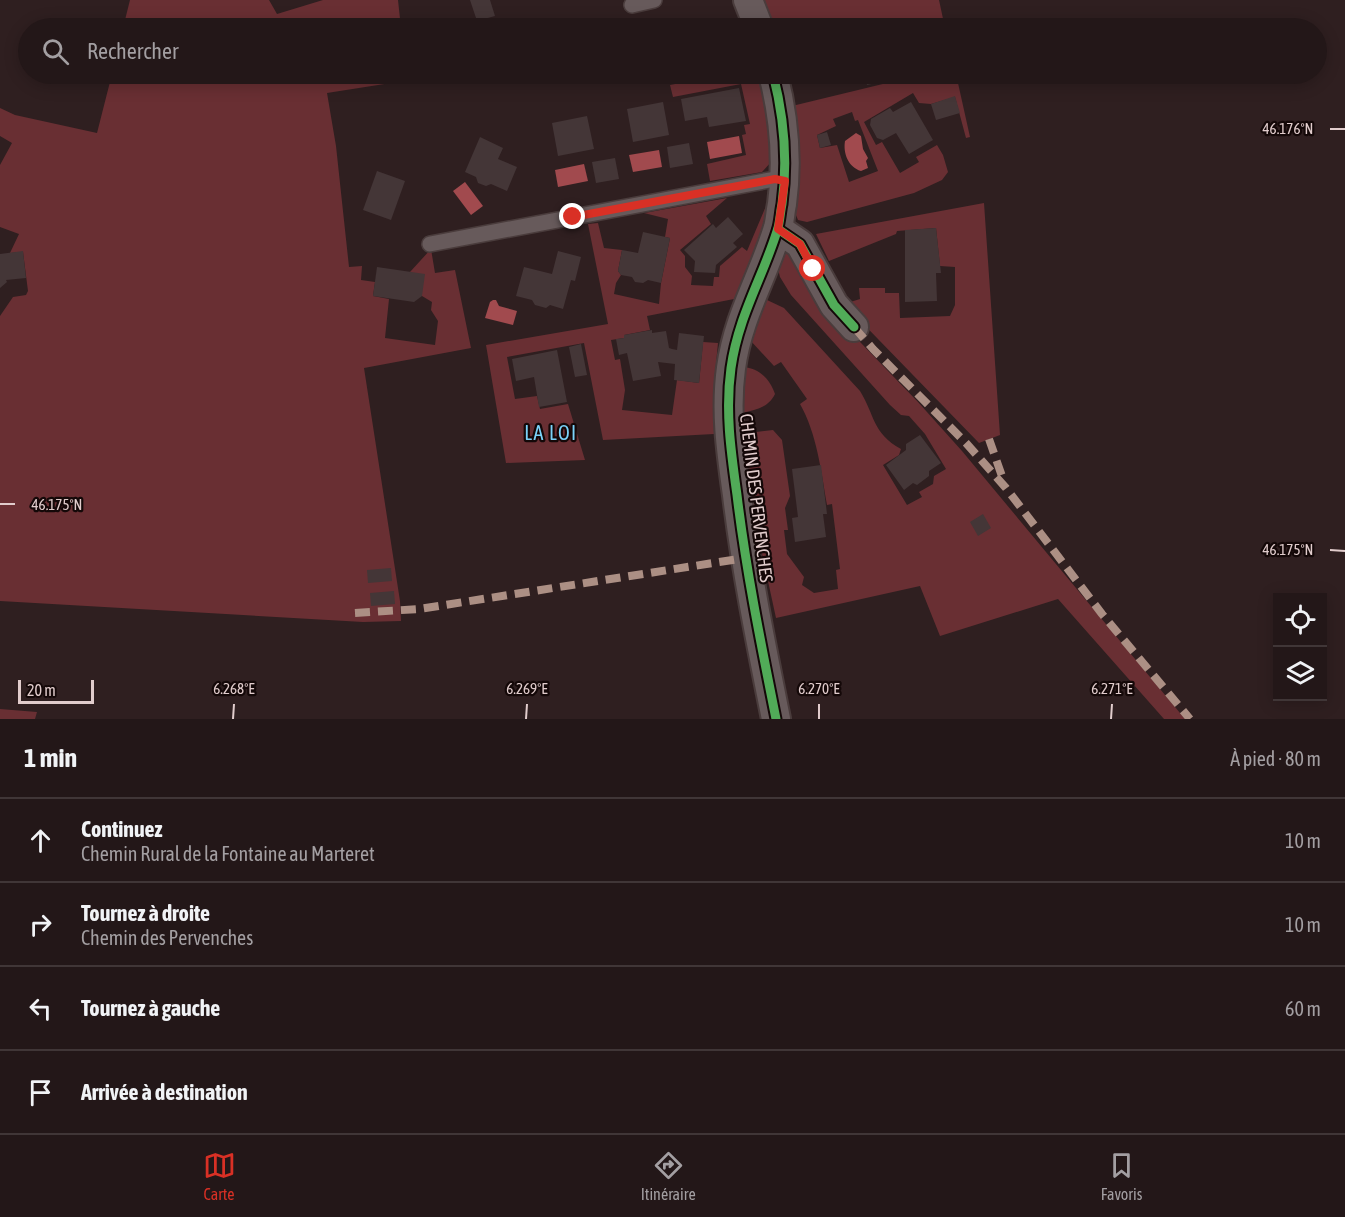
<!DOCTYPE html>
<html lang="fr">
<meta charset="utf-8">
<style>
:root{--surface:#231718;--page:#2f2425;--text:#f1f3f6;--muted:#a39fa2;--line:#403637;--accent:#d93025}
body{margin:0;font-family:"Asap Condensed",sans-serif;background:var(--page);color:var(--text)}
.controls{position:absolute;right:18px;bottom:18px;display:grid;overflow:hidden;border-radius:0px;box-shadow:0 3px 15px #0003}
.controls button{width:54px;height:54px;display:grid;place-items:center;padding:0;border:0;border-bottom:2px solid var(--line);background:var(--surface);color:var(--text);font:30px sans-serif}
.scale{position:absolute;left:18px;bottom:15px;width:76px;box-sizing:border-box;padding-left:6px;border:3px solid #e1cccc;border-top:0;font-size:16px;line-height:21px;white-space:nowrap;color:#e1cccc;-webkit-text-stroke:4px #140808;paint-order:stroke}
.stop{position:absolute;width:18px;height:18px;margin:-14px;border:4px solid #d93025;border-radius:50%;background:#fff}
.stop.end{background:#d93025;border-color:#fff;box-shadow:0 2px 6px #0008}
.list{margin:0;padding:0;list-style:none}
h2{display:flex;justify-content:space-between;align-items:center;height:78px;margin:0;padding:0 24px;font-size:26px}
h2 small{font-size:20px;font-weight:400;color:var(--muted)}
.list li{display:grid;grid-template-columns:39px 1fr auto;gap:18px;align-items:center;box-sizing:border-box;height:84px;padding:0 24px;border-top:2px solid var(--line)}
.list b{display:block;font-size:22px;white-space:nowrap}
.list p{margin:0;font-size:20px;white-space:nowrap;color:var(--muted)}
.list em{font-size:20px;font-style:normal;color:var(--muted)}
.icon{flex:none;width:33px;height:33px;fill:none;stroke:currentColor;stroke-width:2;stroke-linecap:round;stroke-linejoin:round}
.map{position:relative;flex:none;width:1345px;height:719px;overflow:hidden}
.search{position:absolute;background:var(--surface);box-shadow:0 3px 15px #0003;left:18px;right:18px;top:18px;height:66px;display:flex;align-items:center;gap:15px;box-sizing:border-box;padding:0 21px;border-radius:33px;color:var(--muted);font-size:22px}
.sheet{height:414px;background:var(--surface)}
nav{display:flex;justify-content:space-around;align-items:center;box-sizing:border-box;height:84px;border-top:2px solid var(--line);background:var(--surface);font-size:16px;color:var(--muted)}
nav a{display:grid;justify-items:center;gap:3px}
nav .on{color:var(--accent)}
.map>svg:first-child{display:block}
.green{fill:#692f33;fill-rule:evenodd}
.water{fill:#a14a4e}
.building{fill:#443637}
.lines{fill:none;stroke-linecap:round;stroke-linejoin:round}
.lane-casing{stroke:#4a3c3c;stroke-width:18}
.street-casing{stroke:#4a3c3c;stroke-width:32}
.lane{stroke:#675a5b;stroke-width:15}
.street{stroke:#675a5b;stroke-width:28}
.quiet{stroke:#ac8f84;stroke-width:8;stroke-dasharray:15 8;stroke-linecap:butt}
.cycleway-casing{stroke:#140808;stroke-width:13}
.cycleway{stroke:#51ab58;stroke-width:9}
.route{stroke:#d93025;stroke-width:8}
.ticks{fill:none;stroke:#e1cccc;stroke-width:2}
.labels{text-anchor:middle;stroke-width:4.5;stroke-linejoin:round;paint-order:stroke}
.street-label{font-size:18px;fill:#e1cccc;stroke:#140808}
.neighbourhood-label{font-size:20px;letter-spacing:1.5px;fill:#7bd2f9;stroke:#140808}
.ticks-label{font-size:15px;text-anchor:middle;fill:#e1cccc;stroke:#140808;stroke-width:4.5;stroke-linejoin:round;paint-order:stroke}
</style>
<div class="map">
<svg width="1345" height="719" viewBox="0 0 1345 719">
<rect width="100%" height="100%" fill="#2f1f20"/>
<g class="green">
<path d="M 130,0 L 269,0 L 277,14 L 323,0 L 398,0 L 401,28 L 123,28 Z"/>
<path d="M 763,0 L 939,0 L 945,28 L 772,28 Z"/>
<path d="M 112,74 L 409,74 L 410,80 L 327,93 L 336,146 L 349,267 L 362,266 L 361,280 L 375,282 L 373,296 L 389,299 L 385,338 L 435,345 L 438,321 L 431,310 L 432,302 L 422,296 L 410,272 L 431,249 L 435,273 L 455,270 L 471,348 L 364,368 L 400,601 L 401,621 L 363,622 L 0,601 L 0,316 L 13,297 L 26,295 L 28,291 L 23,252 L 10,253 L 19,234 L 0,227 L 0,165 L 12,143 L 0,136 L 0,108 L 15,115 L 97,133 Z"/>
<path d="M 727,74 L 761,74 L 771,130 L 772,161 L 762,172 L 710,181 L 707,164 L 746,155 L 742,135 L 746,134 L 744,125 L 750,124 L 741,84 L 673,97 L 670,85 Z"/>
<path d="M 924,74 L 956,74 L 970,137 L 966,138 L 955,97 L 931,104 L 919,103 L 913,93 L 864,122 L 876,145 L 882,142 L 900,173 L 919,162 L 916,157 L 937,145 L 943,155 L 948,172 L 942,180 L 914,193 L 807,222 L 798,220 L 794,210 L 792,106 ZM 852,112 L 855,121 L 858,120 L 878,171 L 849,182 L 837,145 L 820,148 L 817,135 L 836,126 L 833,119 Z"/>
<path d="M 727,198 L 706,216 L 711,224 L 680,250 L 685,256 L 685,267 L 692,276 L 691,285 L 713,286 L 714,277 L 719,277 L 720,266 L 742,247 L 747,251 L 766,206 L 763,237 L 734,299 L 647,316 L 650,330 L 624,335 L 624,338 L 611,340 L 615,360 L 620,359 L 625,390 L 622,410 L 672,415 L 677,380 L 699,383 L 703,342 L 718,343 L 713,396 L 714,434 L 603,440 L 584,343 L 507,357 L 515,399 L 537,396 L 540,409 L 568,404 L 585,460 L 506,463 L 486,345 L 608,324 L 588,224 L 598,223 L 604,248 L 622,250 L 618,271 L 621,275 L 616,283 L 614,294 L 659,304 L 661,283 L 670,238 L 665,237 L 668,219 L 644,213 Z"/>
<path d="M 984,203 L 1000,435 L 979,443 L 844,304 L 860,299 L 859,288 L 885,288 L 885,293 L 899,293 L 900,318 L 950,316 L 955,305 L 955,267 L 940,266 L 936,228 L 897,231 L 896,234 L 829,261 L 816,234 Z"/>
<path d="M 785,248 L 833,314 L 918,402 L 962,451 L 1185,719 L 1164,719 L 1058,599 L 940,636 L 920,586 L 776,618 L 756,526 L 749,473 L 742,474 L 739,444 L 748,433 L 773,430 L 782,440 L 790,496 L 785,508 L 788,530 L 784,530 L 787,554 L 804,577 L 802,585 L 814,593 L 838,589 L 836,570 L 840,569 L 832,504 L 827,505 C 821,471 817,434 800,404 L 807,399 L 781,362 L 774,366 L 749,339 L 760,306 L 767,300 L 784,308 L 860,391 C 875,415 872,433 901,449 L 899,455 L 883,465 L 907,505 L 922,497 L 919,492 L 933,484 L 934,476 L 946,469 L 925,434 L 909,416 L 901,415 L 890,405 L 791,295 L 780,277 L 775,257 Z"/>
<path d="M 743,367 C 759,368 770,379 775,394 C 768,408 757,409 742,413 Z"/>
<path d="M 0,709 L 37,712 L 35,719 L 0,719 Z"/>
</g>
<g class="water">
<path d="M 856,133 L 861,136 L 863,149 L 868,158 L 866,161 L 868,168 L 861,171 C 848,167 843,153 845,141 Z"/>
<path d="M 739,136 L 742,153 L 710,159 L 707,142 Z"/>
<path d="M 659,150 L 662,167 L 633,172 L 629,155 Z"/>
<path d="M 584,164 L 588,181 L 558,187 L 555,170 Z"/>
<path d="M 465,182 L 483,206 L 471,215 L 453,191 Z"/>
<path d="M 493,300 L 496,300 L 499,306 L 517,311 L 513,325 L 485,318 L 490,302 Z"/>
</g>
<g class="building">
<path d="M 470,0 L 490,0 L 495,16 L 477,21 Z"/>
<path d="M 535,74 L 563,74 L 563,75 L 536,80 Z"/>
<path d="M 873,74 L 876,83 L 867,85 L 864,76 Z"/>
<path d="M 739,88 L 746,121 L 709,127 L 707,117 L 685,121 L 681,99 Z"/>
<path d="M 955,96 L 960,113 L 936,120 L 931,104 Z"/>
<path d="M 663,102 L 669,135 L 633,142 L 627,109 Z"/>
<path d="M 911,102 L 933,140 L 909,154 L 896,133 L 883,140 L 877,138 L 870,125 L 871,119 L 890,108 L 893,112 Z"/>
<path d="M 587,116 L 594,149 L 558,156 L 552,123 Z"/>
<path d="M 827,132 L 831,145 L 820,148 L 817,135 Z"/>
<path d="M 480,137 L 503,148 L 498,159 L 517,167 L 507,191 L 491,184 L 486,186 L 478,183 L 476,177 L 465,172 Z"/>
<path d="M 689,143 L 693,164 L 670,168 L 667,147 Z"/>
<path d="M 615,158 L 619,179 L 596,183 L 592,162 Z"/>
<path d="M 377,171 L 405,181 L 391,220 L 363,210 Z"/>
<path d="M 728,217 L 743,234 L 733,243 L 737,247 L 716,265 L 715,273 L 694,272 L 695,261 L 684,250 L 713,224 L 716,228 Z"/>
<path d="M 936,228 L 941,273 L 936,273 L 937,301 L 905,302 L 905,230 Z"/>
<path d="M 643,232 L 670,238 L 661,283 L 648,280 L 643,283 L 635,282 L 632,277 L 621,275 L 618,271 L 622,250 L 638,253 Z"/>
<path d="M 23,251 L 26,278 L 6,280 L 7,282 L 0,288 L 0,254 Z"/>
<path d="M 558,251 L 581,257 L 575,281 L 571,280 L 563,309 L 550,305 L 546,308 L 535,305 L 532,300 L 516,296 L 524,267 L 552,274 Z"/>
<path d="M 377,267 L 425,274 L 422,296 L 414,302 L 373,296 Z"/>
<path d="M 652,330 L 652,333 L 666,331 L 669,348 L 672,349 L 677,350 L 679,333 L 704,336 L 699,383 L 674,380 L 675,364 L 658,362 L 661,376 L 633,381 L 627,353 L 619,355 L 616,339 L 624,338 L 624,335 Z"/>
<path d="M 581,344 L 587,375 L 575,377 L 569,347 Z"/>
<path d="M 557,350 L 567,402 L 539,407 L 534,377 L 516,381 L 512,359 Z"/>
<path d="M 920,435 L 941,463 L 929,471 L 929,476 L 917,485 L 913,483 L 904,490 L 886,465 L 906,450 L 906,444 Z"/>
<path d="M 821,465 L 827,514 L 823,514 L 826,537 L 795,542 L 792,518 L 798,517 L 792,469 Z"/>
<path d="M 983,514 L 991,528 L 978,536 L 970,522 Z"/>
<path d="M 391,568 L 392,581 L 368,583 L 367,570 Z"/>
<path d="M 394,591 L 395,604 L 371,606 L 370,593 Z"/>
</g>
<g class="lines">
<g class="lane-casing">
<g id="lane">
<path d="M 632,5 L 654,0"/>
<path d="M 430,244 L 775,179 L 785,181"/>
</g>
</g>
<g class="street-casing">
<g id="street">
<path d="M 748,0 L 759,28"/>
<path d="M 773,74 C 784,117 788,160 782,204 C 780,213 780,223 777,231 C 762,279 738,317 731,368 C 725,411 731,452 737,495 C 746,570 761,644 776,719"/>
<path d="M 778,229 L 800,244 L 834,305 L 854,327"/>
</g>
</g>
<use href="#lane" class="lane"/>
<use href="#street" class="street"/>
<g class="quiet">
<path d="M 854,327 L 873,349 L 966,443 L 1006,488 L 1102,614 L 1190,719"/>
<path d="M 989,439 L 1004,482"/>
<path d="M 355,613 L 419,609 L 745,558"/>
</g>
<g class="cycleway-casing">
<g id="cycleway">
<path d="M 773,74 C 784,117 788,160 782,204 C 780,213 780,223 777,231 C 762,279 738,317 731,368 C 725,411 731,452 737,495 C 746,570 761,644 776,719"/>
<path d="M 778,229 L 800,244 L 834,305 L 854,327"/>
</g>
</g>
<use href="#cycleway" class="cycleway"/>
</g>
<g class="lines">
<path class="route" d="M 573,217 L 775,179 L 785,181 L 778,229 L 800,244 L 813,269"/>
</g>
<path class="ticks" d="M 1330,129 L 1345,129M 0,504 L 15,504M 1330,550 L 1345,551M 233,719 L 234,704M 526,719 L 527,704M 819,719 L 819,704M 1111,719 L 1112,704"/>
<g class="labels">
<g class="street-label">
<text transform="translate(756 498) rotate(83)" y="6">CHEMIN DES PERVENCHES</text>
</g>
<g class="neighbourhood-label">
<text x="551" y="440">LA LOI</text>
</g>
</g>
<g class="ticks-label">
<text x="1288" y="134">46.176°N</text>
<text x="57" y="510">46.175°N</text>
<text x="1288" y="555">46.175°N</text>
<text x="234" y="694">6.268°E</text>
<text x="527" y="694">6.269°E</text>
<text x="819" y="694">6.270°E</text>
<text x="1112" y="694">6.271°E</text>
</g>
</svg>
<div class="controls">
<button><svg class="icon" aria-label="locate" viewBox="0 0 24 24"><circle cx="12" cy="12" r="6"/><path d="M12 2v4M12 18v4M2 12h4M18 12h4"/></svg></button>
<button><svg class="icon" aria-label="layers" viewBox="0 0 24 24"><path d="M12 4l9 5-9 5-9-5zM3 14l9 5 9-5"/></svg></button>
</div>
<div class="scale">20 m</div>
<div class="stop" style="left:813px;top:269px"></div>
<div class="stop end" style="left:573px;top:217px"></div>
<div class="search"><svg class="icon" aria-label="search" viewBox="0 0 24 24"><circle cx="10" cy="10" r="6"/><path d="M15 15l6 6"/></svg>Rechercher</div>
</div>
<section class="sheet">
<h2>1 min<small>À pied · 80 m</small></h2>
<ul class="list">
<li><svg class="icon" aria-label="ahead" viewBox="0 0 24 24"><path d="M12 20V5M6 11l6-6 6 6"/></svg><div><b>Continuez</b><p>Chemin Rural de la Fontaine au Marteret</p></div><em>10 m</em></li>
<li><svg class="icon" aria-label="right" viewBox="0 0 24 24"><path d="M7 20v-9h11M14 6l5 5-5 5"/></svg><div><b>Tournez à droite</b><p>Chemin des Pervenches</p></div><em>10 m</em></li>
<li><svg class="icon" aria-label="left" viewBox="0 0 24 24"><path d="M17 20v-9H6M10 6l-5 5 5 5"/></svg><div><b>Tournez à gauche</b></div><em>60 m</em></li>
<li><svg class="icon" aria-label="arrive" viewBox="0 0 24 24"><path d="M6 21V4h12l-3 4 3 4H6"/></svg><div><b>Arrivée à destination</b></div></li>
</ul>
</section>
<nav>
<a class="on"><svg class="icon" aria-label="map" viewBox="0 0 24 24"><path d="M3 6l6-2 6 2 6-2v14l-6 2-6-2-6 2zM9 4v14M15 6v14"/></svg>Carte</a>
<a><svg class="icon" aria-label="directions" viewBox="0 0 24 24"><path d="M12 3l9 9-9 9-9-9zM9 14v-3h6M13 9l2 2-2 2"/></svg>Itinéraire</a>
<a><svg class="icon" aria-label="saved" viewBox="0 0 24 24"><path d="M7 4h10v16l-5-4-5 4z"/></svg>Favoris</a>
</nav>
